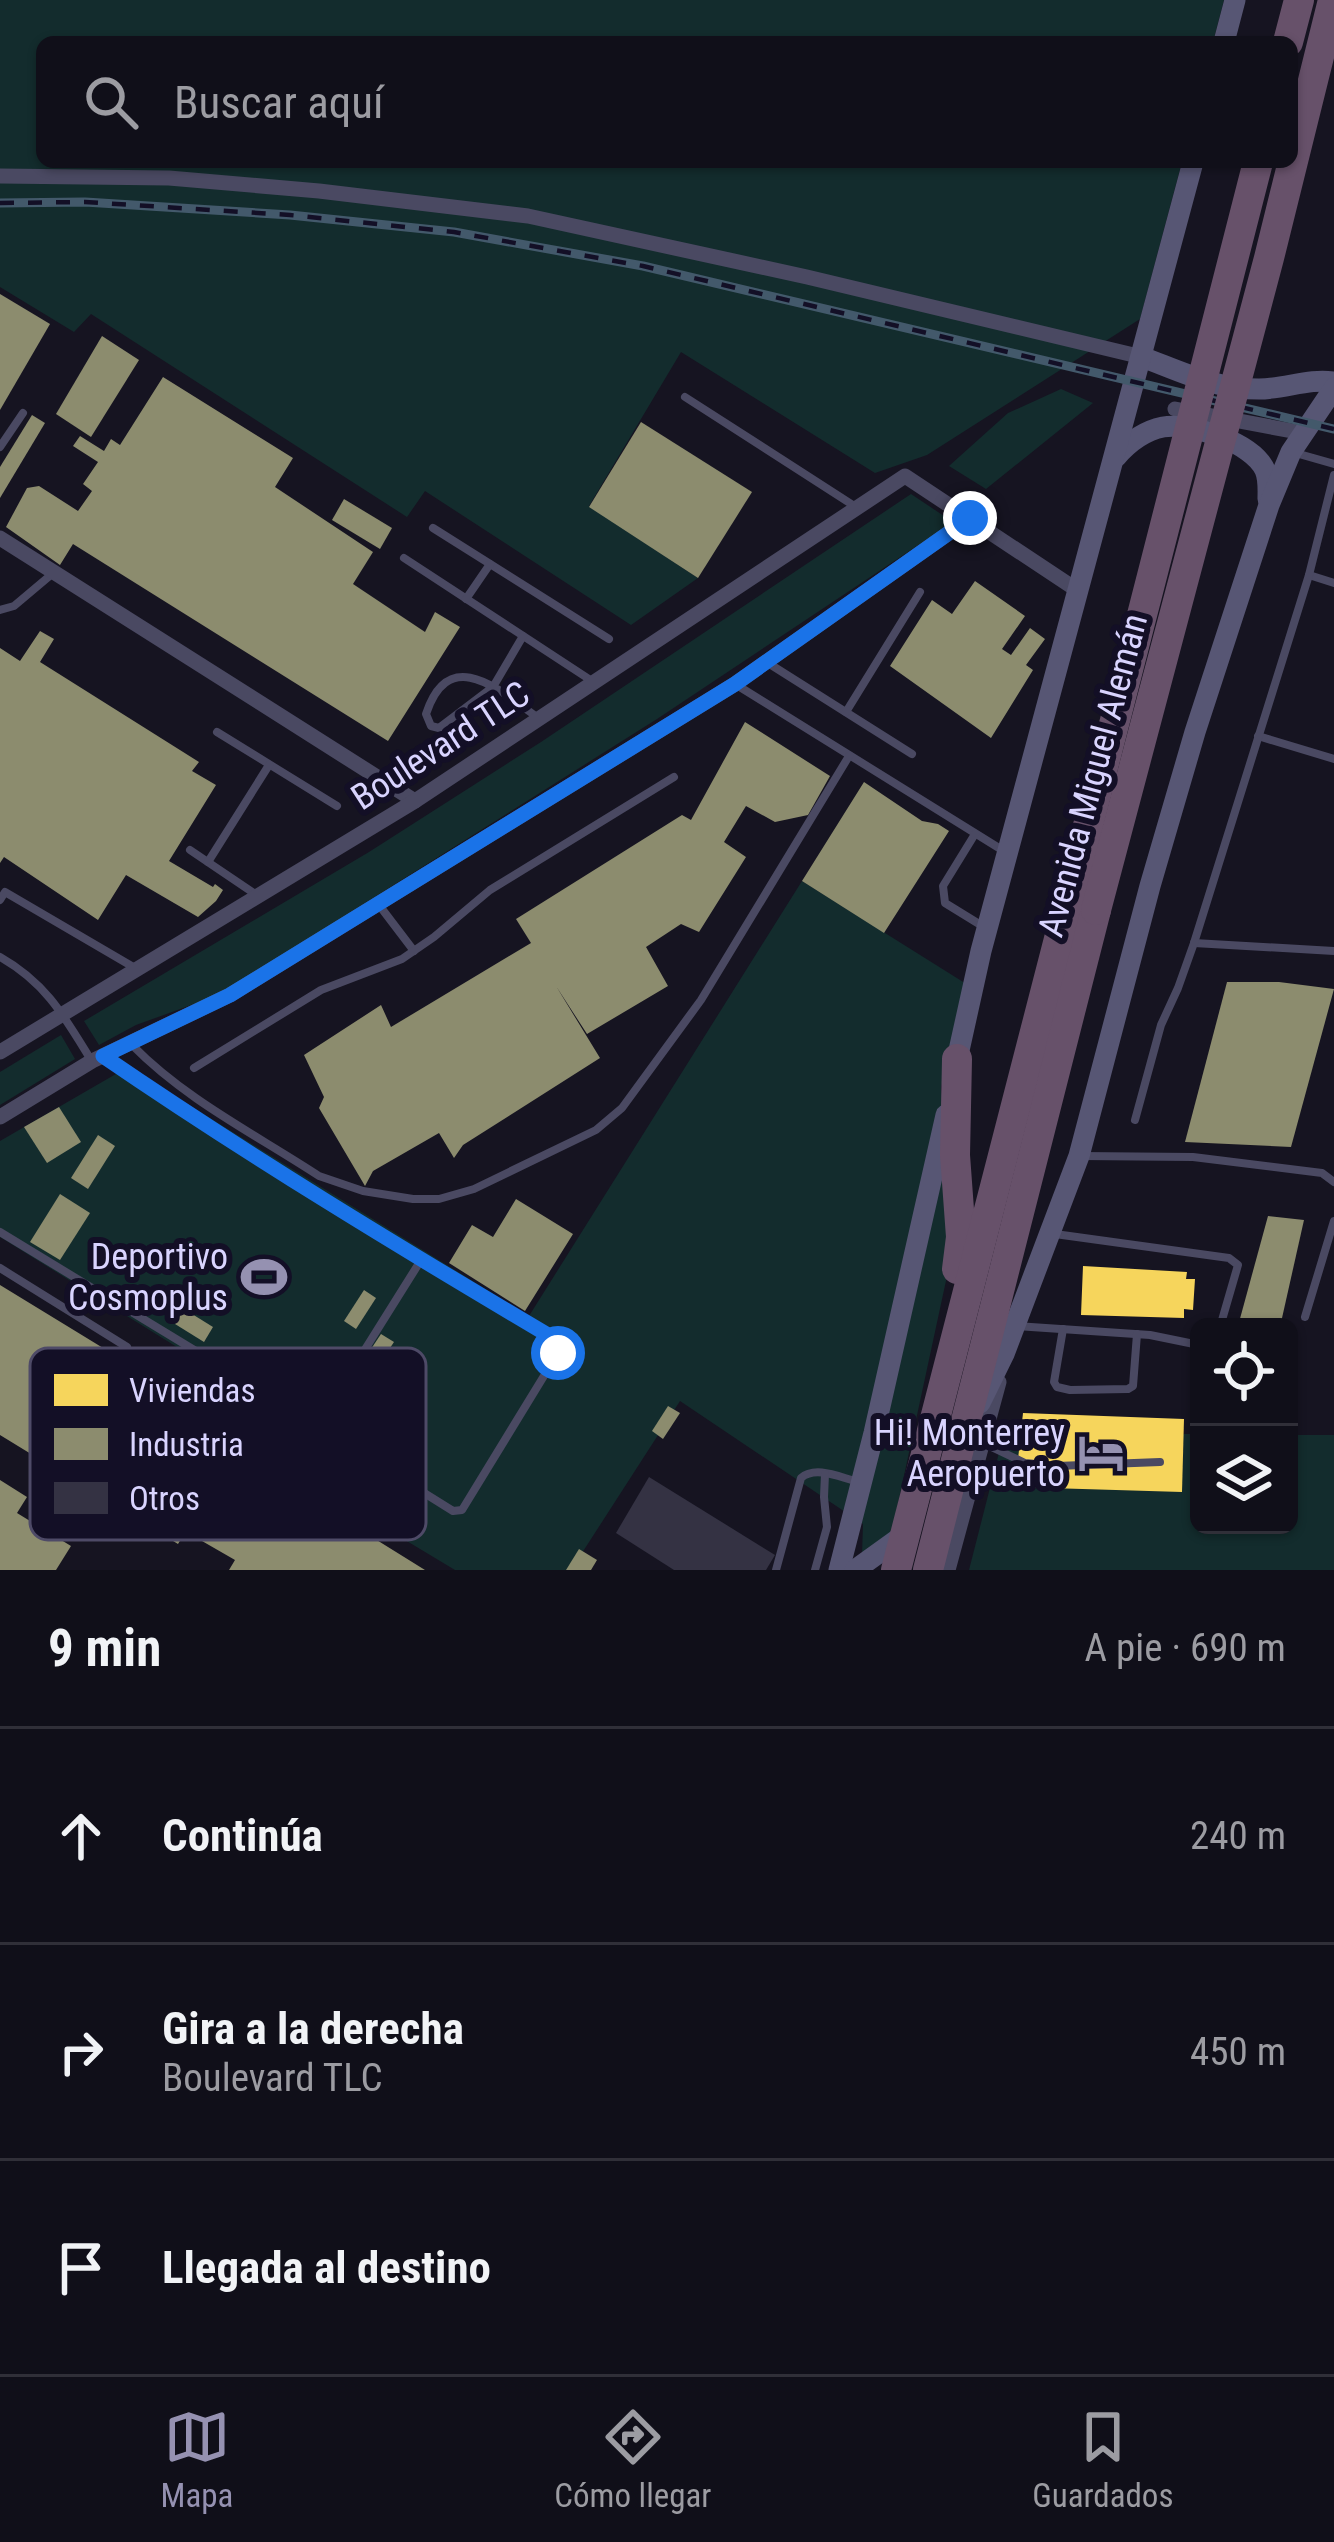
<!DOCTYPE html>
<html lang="es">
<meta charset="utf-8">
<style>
:root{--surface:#100f19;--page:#191822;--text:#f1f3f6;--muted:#9c9ca2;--line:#302f38;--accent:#9591b1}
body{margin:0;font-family:"Roboto Condensed",sans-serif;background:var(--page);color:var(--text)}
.controls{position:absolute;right:36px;bottom:36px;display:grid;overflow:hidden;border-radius:18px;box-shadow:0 3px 9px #0004}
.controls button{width:108px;height:108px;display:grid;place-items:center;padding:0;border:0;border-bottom:3px solid var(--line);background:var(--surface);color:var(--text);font:60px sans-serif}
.stop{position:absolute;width:36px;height:36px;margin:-27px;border:9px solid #1a73e8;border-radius:50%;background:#fff}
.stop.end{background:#1a73e8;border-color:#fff;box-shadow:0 3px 12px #0008}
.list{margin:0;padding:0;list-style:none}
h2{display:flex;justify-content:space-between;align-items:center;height:156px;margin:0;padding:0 48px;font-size:51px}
h2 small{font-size:39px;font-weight:400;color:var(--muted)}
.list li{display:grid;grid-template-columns:78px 1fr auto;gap:36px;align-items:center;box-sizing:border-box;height:216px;padding:0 48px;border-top:3px solid var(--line)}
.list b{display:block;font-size:45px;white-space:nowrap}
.list p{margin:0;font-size:39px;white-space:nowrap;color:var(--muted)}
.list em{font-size:39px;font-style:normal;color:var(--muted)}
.icon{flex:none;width:66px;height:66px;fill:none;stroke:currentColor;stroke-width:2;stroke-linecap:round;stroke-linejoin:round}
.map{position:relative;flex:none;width:1334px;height:1570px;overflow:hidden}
.search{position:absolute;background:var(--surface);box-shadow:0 3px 9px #0004;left:36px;right:36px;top:36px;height:132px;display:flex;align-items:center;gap:30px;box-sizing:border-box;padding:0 42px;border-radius:18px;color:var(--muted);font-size:45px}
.sheet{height:804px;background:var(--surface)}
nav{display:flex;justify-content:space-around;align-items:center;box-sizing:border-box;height:168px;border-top:3px solid var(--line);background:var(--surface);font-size:33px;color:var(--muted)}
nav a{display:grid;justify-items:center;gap:6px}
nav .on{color:var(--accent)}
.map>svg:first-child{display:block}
.green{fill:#132c2d}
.homes{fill:#f6d55c}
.industry{fill:#8c8c6e}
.building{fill:#343243}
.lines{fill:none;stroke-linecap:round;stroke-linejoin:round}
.lane{stroke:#4a4962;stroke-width:8}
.street{stroke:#4a4962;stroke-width:15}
.secondary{stroke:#575674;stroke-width:21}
.highway{stroke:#67516a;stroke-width:30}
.rail-casing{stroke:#43596b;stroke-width:9}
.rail{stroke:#130f26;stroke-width:4.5;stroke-dasharray:14;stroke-linecap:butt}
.highway-bridge{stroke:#67516a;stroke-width:30}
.route{stroke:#1a73e8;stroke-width:15}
.labels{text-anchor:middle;stroke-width:12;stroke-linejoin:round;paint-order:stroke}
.street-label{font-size:36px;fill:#d9d4ff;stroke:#130f26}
.poi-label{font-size:36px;fill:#d9d4ff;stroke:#130f26;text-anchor:end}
.key{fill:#130f26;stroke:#4e4a67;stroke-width:3}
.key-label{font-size:33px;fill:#d9d4ff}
</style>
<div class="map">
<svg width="1334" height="1570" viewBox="0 0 1334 1570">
<rect width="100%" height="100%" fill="#161421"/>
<g class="green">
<path d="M 0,0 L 1224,0 L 1213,42 L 42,42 L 42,162 L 1182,162 L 1140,319 L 927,455 L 875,473 L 681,352 L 589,506 L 698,578 L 631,625 L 425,491 L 407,517 L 91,314 L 74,332 L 0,287 Z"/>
<path d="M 1061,389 L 1093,403 L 986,489 L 949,466 L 1008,413 Z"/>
<path d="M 911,494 L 953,522 L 657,719 L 219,995 L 136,1025 L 99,1045 L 84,1021 L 369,852 L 541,742 Z"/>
<path d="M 802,881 L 968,985 L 941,1087 L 955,1239 L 891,1536 L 862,1555 L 863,1524 L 680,1401 L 571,1570 L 455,1570 L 242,1442 L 262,1407 L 400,1486 L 0,1237 L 0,1141 L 128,1067 L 529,1316 Z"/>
<path d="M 61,1035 L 75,1059 L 0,1105 L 0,1072 Z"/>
<path d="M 1004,1433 L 1199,1434 L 1199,1525 L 1289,1525 L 1289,1435 L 1334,1435 L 1334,1570 L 969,1570 Z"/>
</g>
<g class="homes">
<path d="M 1083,1266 L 1187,1272 L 1186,1279 L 1195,1279 L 1193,1310 L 1184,1309 L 1184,1318 L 1081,1315 Z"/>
<path d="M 1023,1413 L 1184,1419 L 1182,1492 L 1015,1487 Z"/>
</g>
<g class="industry">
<path d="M 0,294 L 50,324 L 0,410 Z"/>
<path d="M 102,336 L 139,360 L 91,437 L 56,414 Z"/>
<path d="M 163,377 L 293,458 L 275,487 L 373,552 L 353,584 L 425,632 L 435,612 L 460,627 L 388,741 L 73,544 L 60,565 L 6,527 L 27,488 L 39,486 L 78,511 L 92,491 L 83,484 L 98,462 L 73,446 L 80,436 L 104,451 L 111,439 L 120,445 Z"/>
<path d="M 32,415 L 45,423 L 0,498 L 0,467 Z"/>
<path d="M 641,422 L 752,492 L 698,578 L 589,507 Z"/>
<path d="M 344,499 L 392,528 L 380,549 L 332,520 Z"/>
<path d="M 975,581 L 1025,616 L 1002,649 L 1011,655 L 1030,628 L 1045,639 L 1026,665 L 1033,670 L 991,738 L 890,666 L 932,600 L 952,614 Z"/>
<path d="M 40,631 L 54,639 L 40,662 L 199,762 L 192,771 L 216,785 L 169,861 L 213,887 L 215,884 L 223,890 L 216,901 L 198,917 L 126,875 L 98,920 L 4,857 L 0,863 L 0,648 L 20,661 Z"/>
<path d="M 745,722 L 830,776 L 808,815 L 775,822 L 746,806 L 724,842 L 746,857 L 699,932 L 681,924 L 646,947 L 668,986 L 587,1034 L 556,986 L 600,1058 L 463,1145 L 454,1158 L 439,1133 L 373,1171 L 365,1186 L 319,1108 L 324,1097 L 304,1055 L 381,1005 L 391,1027 L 531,943 L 516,919 L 682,815 L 691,820 Z"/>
<path d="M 864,782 L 922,821 L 938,824 L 949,831 L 884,933 L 802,881 Z"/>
<path d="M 1227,982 L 1279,982 L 1334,989 L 1291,1147 L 1185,1142 Z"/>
<path d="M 59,1107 L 81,1142 L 47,1163 L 24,1127 Z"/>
<path d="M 98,1135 L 115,1146 L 88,1189 L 71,1178 Z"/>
<path d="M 60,1194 L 90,1213 L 60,1260 L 30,1242 Z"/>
<path d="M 516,1199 L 573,1234 L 525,1311 L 449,1263 L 472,1225 L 493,1237 Z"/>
<path d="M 1268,1216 L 1304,1220 L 1280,1327 L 1238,1326 Z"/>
<path d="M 0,1285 L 180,1395 L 199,1366 L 262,1407 L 178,1544 L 0,1435 Z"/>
<path d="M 364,1290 L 376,1298 L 356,1329 L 344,1321 Z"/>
<path d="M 184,1309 L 213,1327 L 204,1342 L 175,1324 Z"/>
<path d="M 381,1334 L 394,1342 L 378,1366 L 365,1358 Z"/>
<path d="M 668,1406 L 680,1413 L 663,1439 L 652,1431 Z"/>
<path d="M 0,1480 L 27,1497 L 17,1513 L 71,1546 L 56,1570 L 0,1570 Z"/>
<path d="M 237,1482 L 272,1504 L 285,1483 L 425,1570 L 229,1570 L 235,1560 L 202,1541 Z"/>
<path d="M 579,1549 L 597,1560 L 591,1570 L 566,1570 Z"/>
</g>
<path class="building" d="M 649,1477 L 775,1555 L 766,1570 L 674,1570 L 616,1533 Z"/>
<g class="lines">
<g class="lane">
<path d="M 685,397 L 856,507"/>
<path d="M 0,447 L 23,413"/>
<path d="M 1292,452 L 1334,464"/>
<path d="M 433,528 L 609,639"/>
<path d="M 404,558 L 592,681"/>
<path d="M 1309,575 L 1334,583"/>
<path d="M 466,599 L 490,564"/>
<path d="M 0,610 L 14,606 L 52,574"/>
<path d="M 523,636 L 493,687 L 439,728 L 431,726 L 426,714 C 449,644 499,690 537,717"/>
<path d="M 768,663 L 912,754"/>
<path d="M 735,684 L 1007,853"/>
<path d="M 846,712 L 920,592"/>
<path d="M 217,732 L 337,806"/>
<path d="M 1258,736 L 1334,759"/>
<path d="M 975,834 L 943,886 L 945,903 L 984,927"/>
<path d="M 190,850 L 258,896"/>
<path d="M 208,862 L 269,765"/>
<path d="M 0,900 L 5,892 L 135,968"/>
<path d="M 379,905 L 414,951"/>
<path d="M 1194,943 L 1334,951"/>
<path d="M 0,957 C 46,983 64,1016 91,1060"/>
<path d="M 132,1045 C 186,1100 255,1134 319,1176 L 363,1191 L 413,1199 L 439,1199 L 474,1189 L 596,1130 L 622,1108 L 701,1000 L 849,756"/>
<path d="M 194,1068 L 321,990 L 402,959 L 434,937 L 490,890 L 674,777"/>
<path d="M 1135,1120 L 1161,1025 L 1178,988 L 1194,943 L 1309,575 L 1334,475"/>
<path d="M 1081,1156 L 1193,1157 L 1322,1173 L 1334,1182"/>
<path d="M 0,1232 L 237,1376 L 453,1511 L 462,1510 L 558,1353 L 560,1345 L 553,1338 C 401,1248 251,1156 104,1057"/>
<path d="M 1055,1234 L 1229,1258 L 1238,1265 L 1220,1327"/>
<path d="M 0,1268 L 127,1347"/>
<path d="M 1305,1317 L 1334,1221"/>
<path d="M 1016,1326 L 1150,1335 L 1199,1345"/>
<path d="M 1063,1329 L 1054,1382 L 1057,1387 L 1070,1390 L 1128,1389 L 1133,1386 L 1137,1334"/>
<path d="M 317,1426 L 421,1260"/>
<path d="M 983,1443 L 1025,1463 L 1057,1466 L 1160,1462"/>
<path d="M 776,1570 L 801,1478 C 816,1465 841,1478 859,1482"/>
<path d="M 815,1570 L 827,1527 L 824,1497 L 825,1474"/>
</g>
<g class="street">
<path d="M 0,176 L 169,178 L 319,191 L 528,216 L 807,277 L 1142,357"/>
<path d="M 1175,409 L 1303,433"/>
<path d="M 0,538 L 415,801"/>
<path d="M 0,1052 L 415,801 L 905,476 L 1077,590"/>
<path d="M 0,1117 L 92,1061 L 230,995 L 735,684 L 970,518"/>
<path d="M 948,1570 L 999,1382"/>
</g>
<g class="secondary">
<path d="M 1224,42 L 1235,0"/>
<path d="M 1142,357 C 1182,372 1215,389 1259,389 C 1285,389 1309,378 1334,382"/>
<path d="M 1116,457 C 1129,442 1143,431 1163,427 C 1192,422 1253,443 1265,470 C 1269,479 1268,489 1268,499"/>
<path d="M 954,1073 L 981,951 L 1193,162"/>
<path d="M 980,1403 L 1004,1354 L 1079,1156 L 1150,886 L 1195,732 L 1269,505 L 1291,452 L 1334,388"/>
<path d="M 839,1570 L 874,1433 L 946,1115"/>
<path d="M 855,1570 L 905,1534"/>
</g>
<g class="highway">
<path d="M 1288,42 L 1299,0"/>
<path d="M 957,1059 L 955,1155 L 961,1237 L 957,1269"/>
<path d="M 896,1570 L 1068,904"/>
<path d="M 928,1570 L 1096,910"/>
</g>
<g class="rail-casing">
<path id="rail" d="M 0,203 L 85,202 L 290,215 L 454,232 L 643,266 L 1334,429"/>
</g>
<use href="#rail" class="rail"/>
<g class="highway-bridge">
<path d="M 1068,904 L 1258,162"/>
<path d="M 1096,910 L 1269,258 L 1333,0"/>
</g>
</g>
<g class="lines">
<path class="route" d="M 558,1353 L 560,1345 L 553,1338 C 401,1248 249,1156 103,1056 L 230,995 L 735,684 L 970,518"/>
</g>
<defs>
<g id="stadium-bare" transform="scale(3.6)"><path d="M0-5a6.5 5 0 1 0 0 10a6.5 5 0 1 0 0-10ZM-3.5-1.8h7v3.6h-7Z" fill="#9591b1" stroke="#130f26" stroke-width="2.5" paint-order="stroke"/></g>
<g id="hotel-bare" transform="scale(3.6)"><path d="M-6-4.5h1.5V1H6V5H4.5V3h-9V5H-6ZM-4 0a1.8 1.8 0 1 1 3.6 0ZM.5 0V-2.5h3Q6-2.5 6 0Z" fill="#9591b1" stroke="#130f26" stroke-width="2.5" paint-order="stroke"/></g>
</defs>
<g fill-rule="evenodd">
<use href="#stadium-bare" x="264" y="1277"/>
<use href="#hotel-bare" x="1101" y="1453"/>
</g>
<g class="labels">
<g class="street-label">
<text transform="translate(440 745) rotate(-33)" y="13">Boulevard TLC</text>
<text transform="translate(1092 775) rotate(-75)" y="13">Avenida Miguel Alemán</text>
</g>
<g class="poi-label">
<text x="228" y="1269">Deportivo<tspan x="228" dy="41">Cosmoplus</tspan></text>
<text x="1065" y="1445">Hi! Monterrey<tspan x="1065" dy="41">Aeropuerto</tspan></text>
</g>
</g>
<rect x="30" y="1348" width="396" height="192" rx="18" class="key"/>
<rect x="54" y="1374" width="54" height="32" fill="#f6d55c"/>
<rect x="54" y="1428" width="54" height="32" fill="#8c8c6e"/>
<rect x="54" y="1482" width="54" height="32" fill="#343243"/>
<g class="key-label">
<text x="129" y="1402">Viviendas</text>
<text x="129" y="1456">Industria</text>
<text x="129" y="1510">Otros</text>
</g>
</svg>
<div class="controls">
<button><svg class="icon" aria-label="locate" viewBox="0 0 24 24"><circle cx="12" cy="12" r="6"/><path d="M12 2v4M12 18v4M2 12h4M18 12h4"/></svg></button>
<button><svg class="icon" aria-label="layers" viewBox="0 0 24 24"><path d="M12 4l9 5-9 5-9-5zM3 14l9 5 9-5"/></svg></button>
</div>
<div class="stop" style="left:558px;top:1353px"></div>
<div class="stop end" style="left:970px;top:518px"></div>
<div class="search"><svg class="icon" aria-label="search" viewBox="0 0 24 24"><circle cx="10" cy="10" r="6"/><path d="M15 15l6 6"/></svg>Buscar aquí</div>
</div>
<section class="sheet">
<h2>9 min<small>A pie · 690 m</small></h2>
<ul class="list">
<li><svg class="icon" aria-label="ahead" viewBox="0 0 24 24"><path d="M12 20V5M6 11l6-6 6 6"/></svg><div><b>Continúa</b></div><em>240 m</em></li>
<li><svg class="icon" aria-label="right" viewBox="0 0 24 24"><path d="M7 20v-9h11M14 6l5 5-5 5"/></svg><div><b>Gira a la derecha</b><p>Boulevard TLC</p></div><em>450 m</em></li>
<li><svg class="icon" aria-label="arrive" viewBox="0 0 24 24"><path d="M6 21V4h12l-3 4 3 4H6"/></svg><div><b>Llegada al destino</b></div></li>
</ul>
</section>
<nav>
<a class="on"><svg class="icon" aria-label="map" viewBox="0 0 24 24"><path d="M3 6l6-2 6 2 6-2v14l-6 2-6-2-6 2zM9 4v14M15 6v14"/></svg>Mapa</a>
<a><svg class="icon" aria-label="directions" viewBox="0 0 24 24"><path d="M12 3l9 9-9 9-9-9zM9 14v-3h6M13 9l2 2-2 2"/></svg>Cómo llegar</a>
<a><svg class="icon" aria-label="saved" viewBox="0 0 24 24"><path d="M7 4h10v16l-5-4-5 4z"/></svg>Guardados</a>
</nav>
